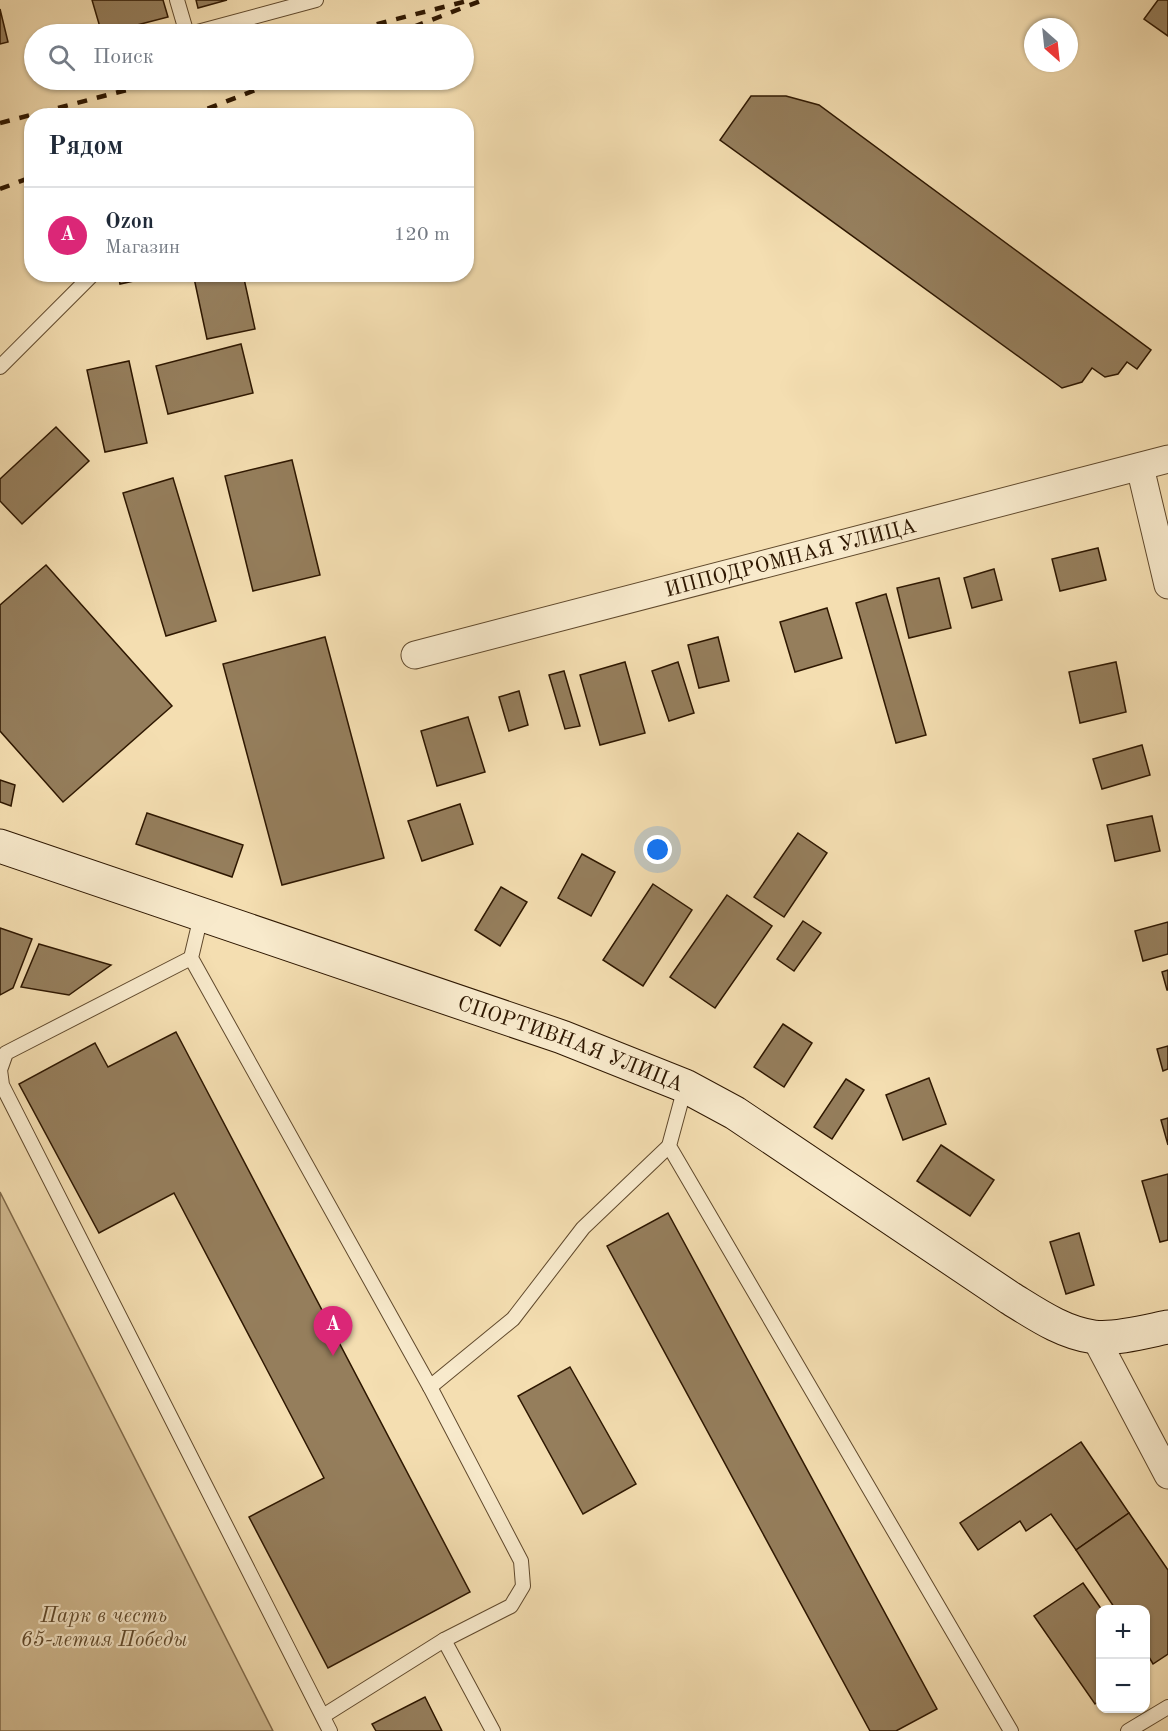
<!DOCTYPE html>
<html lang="ru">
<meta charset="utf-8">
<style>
:root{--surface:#fff;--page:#f6f6f7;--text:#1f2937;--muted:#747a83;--line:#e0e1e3;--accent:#db2777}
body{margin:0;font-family:"Old Standard TT",serif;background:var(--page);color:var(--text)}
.controls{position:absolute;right:18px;bottom:18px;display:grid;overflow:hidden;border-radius:12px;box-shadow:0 2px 4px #0004}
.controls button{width:54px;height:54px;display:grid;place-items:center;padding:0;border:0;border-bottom:2px solid var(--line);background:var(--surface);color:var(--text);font:30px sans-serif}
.compass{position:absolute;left:1024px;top:18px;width:54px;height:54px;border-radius:50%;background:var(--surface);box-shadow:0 2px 4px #0004;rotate:153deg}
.you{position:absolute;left:658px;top:850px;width:21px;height:21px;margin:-15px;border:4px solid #fff;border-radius:50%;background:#1a73e8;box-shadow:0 0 0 9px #1a73e833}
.badge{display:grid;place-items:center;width:39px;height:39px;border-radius:50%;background:var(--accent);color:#fff;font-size:20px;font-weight:700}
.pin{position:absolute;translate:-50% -50px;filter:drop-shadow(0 2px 3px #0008)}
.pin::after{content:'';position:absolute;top:32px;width:21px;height:18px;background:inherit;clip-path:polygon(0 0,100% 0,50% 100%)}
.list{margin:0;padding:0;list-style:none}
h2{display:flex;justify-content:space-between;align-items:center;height:78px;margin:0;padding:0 24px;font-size:26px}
h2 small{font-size:20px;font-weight:400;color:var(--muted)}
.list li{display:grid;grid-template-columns:39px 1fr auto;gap:18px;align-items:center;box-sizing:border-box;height:96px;padding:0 24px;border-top:2px solid var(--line)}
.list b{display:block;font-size:22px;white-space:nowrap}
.list p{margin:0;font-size:20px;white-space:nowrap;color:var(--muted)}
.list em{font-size:20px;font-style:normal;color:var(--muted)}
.icon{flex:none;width:33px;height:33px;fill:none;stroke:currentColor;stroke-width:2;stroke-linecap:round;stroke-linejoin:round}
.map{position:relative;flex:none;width:1168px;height:1731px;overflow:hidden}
.search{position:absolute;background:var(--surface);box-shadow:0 2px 4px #0004;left:24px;top:24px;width:450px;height:66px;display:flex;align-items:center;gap:15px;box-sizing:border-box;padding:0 21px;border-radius:33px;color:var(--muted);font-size:22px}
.panel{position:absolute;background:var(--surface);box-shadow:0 2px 4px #0004;left:24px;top:108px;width:450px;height:174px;border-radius:24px}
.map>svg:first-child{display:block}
.green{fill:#d2bc93;stroke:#806a4a;stroke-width:1.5}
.building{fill:#957e5c;stroke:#2e1700;stroke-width:1.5}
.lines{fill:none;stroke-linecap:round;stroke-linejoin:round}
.lane-casing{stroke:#60492c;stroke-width:16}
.street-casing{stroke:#60492c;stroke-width:29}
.secondary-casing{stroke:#2e1700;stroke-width:35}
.lane{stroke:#f8eacc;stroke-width:14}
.street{stroke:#f8eacc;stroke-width:27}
.secondary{stroke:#f8eacc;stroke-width:33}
.rail{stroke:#2e1700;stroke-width:4.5;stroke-dasharray:10 10;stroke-linecap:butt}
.labels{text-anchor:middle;stroke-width:4.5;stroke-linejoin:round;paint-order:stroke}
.street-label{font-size:21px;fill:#2e1700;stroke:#f8eacc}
.park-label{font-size:21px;font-style:italic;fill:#5f492c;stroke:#f8eacc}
</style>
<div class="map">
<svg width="1168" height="1731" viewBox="0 0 1168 1731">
<rect width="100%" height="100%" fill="#f4deb1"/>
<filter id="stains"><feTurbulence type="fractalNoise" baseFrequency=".00333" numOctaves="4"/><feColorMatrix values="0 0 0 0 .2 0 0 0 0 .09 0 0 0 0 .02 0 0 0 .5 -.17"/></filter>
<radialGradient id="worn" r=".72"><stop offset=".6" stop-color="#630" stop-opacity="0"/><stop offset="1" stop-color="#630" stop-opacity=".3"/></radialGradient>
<path class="green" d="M 0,1192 L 273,1731 L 0,1731 Z"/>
<g class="building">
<path d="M 92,0 L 163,0 L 168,17 L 102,34 Z"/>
<path d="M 196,0 L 227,0 L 198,8 Z"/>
<path d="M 1158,0 L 1168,0 L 1168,36 L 1144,19 Z"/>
<path d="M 0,9 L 8,42 L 0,44 Z"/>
<path d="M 751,96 L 786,96 L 819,105 L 1151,350 L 1137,369 L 1127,362 L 1118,374 L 1105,377 L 1092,368 L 1082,382 L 1062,388 L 720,140 Z"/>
<path d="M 118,274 L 165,274 L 120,284 Z"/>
<path d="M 211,274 L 243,274 L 255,329 L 207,339 L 194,278 Z"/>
<path d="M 241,344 L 253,393 L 168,414 L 156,366 Z"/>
<path d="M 129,361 L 147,443 L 105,452 L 87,370 Z"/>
<path d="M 56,427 L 89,461 L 22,524 L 0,501 L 0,479 Z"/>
<path d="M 292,460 L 320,575 L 253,591 L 225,476 Z"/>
<path d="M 173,478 L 216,621 L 166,636 L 123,493 Z"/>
<path d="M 1098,548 L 1106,580 L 1060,591 L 1052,559 Z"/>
<path d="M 46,565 L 172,706 L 63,802 L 0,731 L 0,605 Z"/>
<path d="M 994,569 L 1002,600 L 972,608 L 964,578 Z"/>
<path d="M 939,578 L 951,628 L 909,638 L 897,588 Z"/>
<path d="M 886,594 L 926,735 L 896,743 L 856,603 Z"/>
<path d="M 827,608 L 842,658 L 795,672 L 780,622 Z"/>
<path d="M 325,637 L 384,858 L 282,885 L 223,664 Z"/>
<path d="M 718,637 L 729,681 L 699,688 L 688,645 Z"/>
<path d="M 625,662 L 645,733 L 600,745 L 580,675 Z"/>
<path d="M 678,662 L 694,713 L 669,721 L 652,671 Z"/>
<path d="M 1116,662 L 1126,712 L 1080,723 L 1069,672 Z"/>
<path d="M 564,671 L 580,726 L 565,729 L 549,675 Z"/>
<path d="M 519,691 L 528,725 L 509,731 L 499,697 Z"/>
<path d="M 468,717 L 485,772 L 437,786 L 421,731 Z"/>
<path d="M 1142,745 L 1150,775 L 1102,789 L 1093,759 Z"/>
<path d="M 0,780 L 15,785 L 11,806 L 0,802 Z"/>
<path d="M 460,804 L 473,844 L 422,861 L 408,821 Z"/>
<path d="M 147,813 L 243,845 L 232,877 L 136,844 Z"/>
<path d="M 1152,816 L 1160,851 L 1115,861 L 1107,825 Z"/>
<path d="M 798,833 L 827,853 L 784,917 L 754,897 Z"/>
<path d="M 582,854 L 615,872 L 591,916 L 558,898 Z"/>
<path d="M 653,884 L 692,910 L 643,986 L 603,960 Z"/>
<path d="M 501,887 L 527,902 L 500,946 L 475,930 Z"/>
<path d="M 727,895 L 772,926 L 715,1008 L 670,977 Z"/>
<path d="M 803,921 L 821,933 L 794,971 L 777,959 Z"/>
<path d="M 1168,922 L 1168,954 L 1143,961 L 1135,931 Z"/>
<path d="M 0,928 L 32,939 L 13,988 L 0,995 Z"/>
<path d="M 39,944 L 111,965 L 69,995 L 21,987 Z"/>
<path d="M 1168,970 L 1168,990 L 1167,990 L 1162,972 Z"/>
<path d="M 783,1024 L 812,1043 L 784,1087 L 754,1067 Z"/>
<path d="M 176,1032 L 470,1592 L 328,1668 L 249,1517 L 324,1478 L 174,1193 L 99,1233 L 19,1084 L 95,1043 L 108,1067 Z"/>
<path d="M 1168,1046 L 1168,1069 L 1163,1071 L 1157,1049 Z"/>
<path d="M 929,1078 L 946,1124 L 903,1140 L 886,1095 Z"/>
<path d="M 846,1079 L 864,1090 L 832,1139 L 814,1127 Z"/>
<path d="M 1168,1118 L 1168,1145 L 1161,1120 Z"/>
<path d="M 941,1145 L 994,1180 L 970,1216 L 917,1181 Z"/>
<path d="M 1168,1174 L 1168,1240 L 1160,1242 L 1142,1181 Z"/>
<path d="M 668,1213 L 937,1709 L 896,1731 L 870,1731 L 607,1246 Z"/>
<path d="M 1079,1233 L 1094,1285 L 1066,1294 L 1050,1242 Z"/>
<path d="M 570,1367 L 636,1484 L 583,1514 L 518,1396 Z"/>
<path d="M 1081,1442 L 1129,1513 L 1076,1550 L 1051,1514 L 1026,1531 L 1020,1521 L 978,1550 L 960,1523 Z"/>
<path d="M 1129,1513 L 1168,1570 L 1168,1654 L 1153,1664 L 1146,1652 L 1146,1610 L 1116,1610 L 1076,1550 Z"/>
<path d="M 1083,1583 L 1102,1610 L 1100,1700 L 1095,1704 L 1034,1616 Z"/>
<path d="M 425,1697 L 442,1731 L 376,1731 L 372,1724 Z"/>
</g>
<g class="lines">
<g class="lane-casing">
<g id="lane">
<path d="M 177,0 L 187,34"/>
<path d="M 190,34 L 316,0"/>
<path d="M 0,367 L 92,275"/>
<path d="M 201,916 L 191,958 L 430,1387 L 521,1561 L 523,1586 L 511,1606 L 444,1640 L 323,1716"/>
<path d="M 191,958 L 6,1053 L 0,1070 L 2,1085 L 330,1731"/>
<path d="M 685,1087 L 669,1146 L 1011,1731"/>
<path d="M 430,1387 L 513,1319 L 583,1228 L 669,1146"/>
<path d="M 444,1640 L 493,1731"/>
<path d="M 1128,1731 L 1168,1707"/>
</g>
</g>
<g class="street-casing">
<g id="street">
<path d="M 1140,467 L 1168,585"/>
<path id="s1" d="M 415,655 L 1168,459"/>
<path d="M 1095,1337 L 1168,1475"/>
</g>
</g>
<g class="secondary-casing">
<g id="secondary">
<path id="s2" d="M 0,846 L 562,1037 L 685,1086 L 735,1113 L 1010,1298 C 1036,1314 1063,1333 1094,1337 C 1115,1340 1148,1331 1168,1327"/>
</g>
</g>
<use href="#lane" class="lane"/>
<use href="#street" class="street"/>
<use href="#secondary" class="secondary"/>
<g class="rail">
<path d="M 338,34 L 471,0"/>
<path d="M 395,34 L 483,0"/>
<path d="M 189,116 L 281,80"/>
<path d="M 0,123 L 165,80"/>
<path d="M 0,189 L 32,177"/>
</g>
</g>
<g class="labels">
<g class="street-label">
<text dy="7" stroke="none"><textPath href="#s1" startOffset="388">ИППОДРОМНАЯ УЛИЦА</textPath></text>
<text dy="7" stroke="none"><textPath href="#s2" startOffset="604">СПОРТИВНАЯ УЛИЦА</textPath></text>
</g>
<g class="park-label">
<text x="104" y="1622">Парк в честь<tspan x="104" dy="24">65-летия Победы</tspan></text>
</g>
</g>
<rect width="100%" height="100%" filter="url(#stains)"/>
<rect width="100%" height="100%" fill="url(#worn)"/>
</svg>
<div class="controls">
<button>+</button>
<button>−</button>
</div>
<svg class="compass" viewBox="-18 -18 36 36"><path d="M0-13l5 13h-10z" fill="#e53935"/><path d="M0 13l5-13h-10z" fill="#747a83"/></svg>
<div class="you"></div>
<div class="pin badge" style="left:333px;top:1356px">A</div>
<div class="search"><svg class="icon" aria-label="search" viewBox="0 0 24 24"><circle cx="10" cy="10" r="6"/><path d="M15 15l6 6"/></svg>Поиск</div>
<section class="panel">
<h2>Рядом<small></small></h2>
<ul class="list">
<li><span class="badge">A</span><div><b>Ozon</b><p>Магазин</p></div><em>120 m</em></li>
</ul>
</section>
</div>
